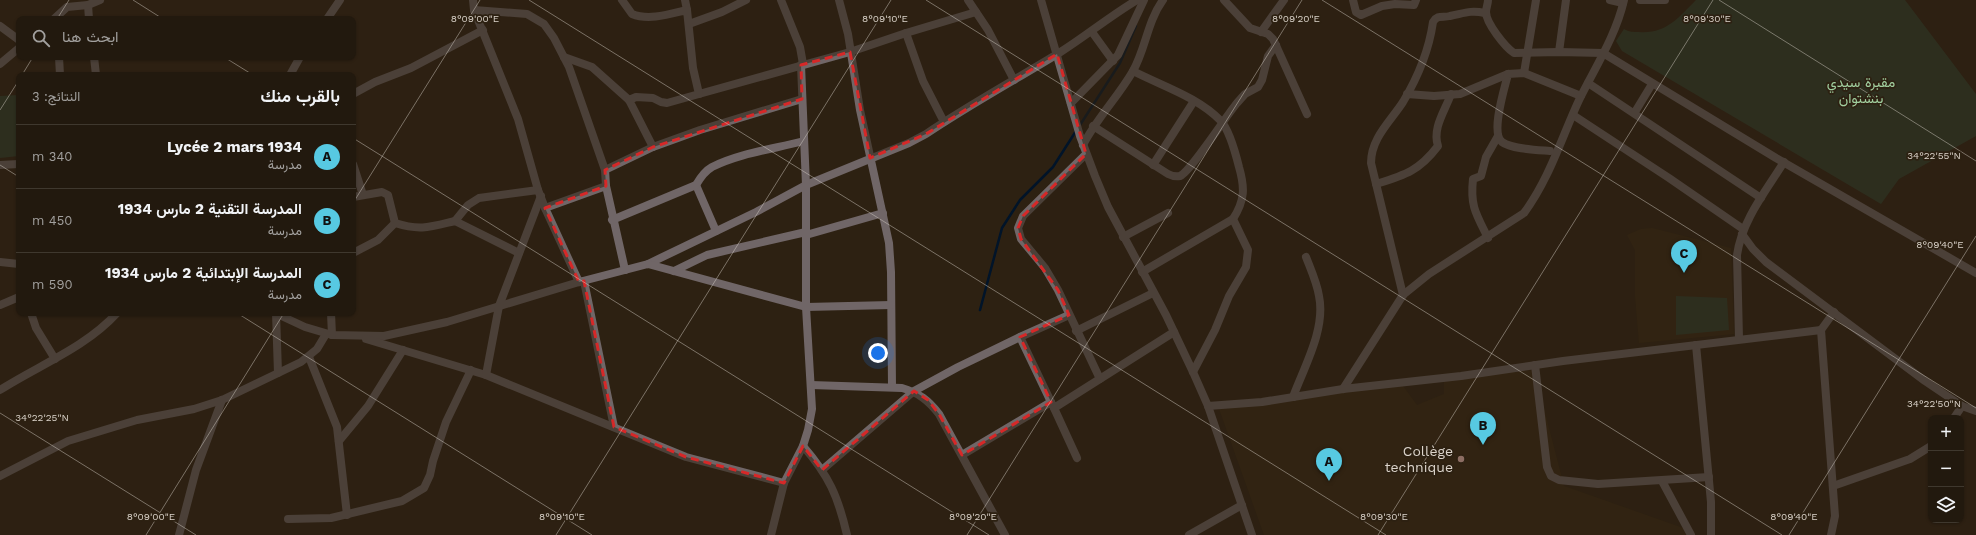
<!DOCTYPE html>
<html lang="ar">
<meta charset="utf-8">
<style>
:root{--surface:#22190e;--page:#2a2217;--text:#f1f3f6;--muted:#a2a09e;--line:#3f382e;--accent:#57c9e2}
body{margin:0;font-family:"Work Sans",Vazirmatn,sans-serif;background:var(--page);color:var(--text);direction:rtl}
.controls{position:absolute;right:12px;bottom:12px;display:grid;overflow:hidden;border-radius:8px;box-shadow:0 1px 3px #0004}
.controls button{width:36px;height:36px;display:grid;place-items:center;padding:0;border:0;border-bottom:1px solid var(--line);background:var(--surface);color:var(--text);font:20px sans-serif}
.you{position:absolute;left:878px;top:353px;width:14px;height:14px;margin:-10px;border:3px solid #fff;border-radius:50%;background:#1a73e8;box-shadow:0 0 0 6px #1a73e833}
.badge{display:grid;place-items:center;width:26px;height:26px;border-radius:50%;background:var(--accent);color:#111;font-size:13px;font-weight:700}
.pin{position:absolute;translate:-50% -33px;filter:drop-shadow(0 1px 2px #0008)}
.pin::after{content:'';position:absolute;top:21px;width:14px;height:12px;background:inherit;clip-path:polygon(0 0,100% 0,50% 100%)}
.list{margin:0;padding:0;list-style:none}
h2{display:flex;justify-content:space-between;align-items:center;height:52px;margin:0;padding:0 16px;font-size:17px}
h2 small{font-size:13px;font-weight:400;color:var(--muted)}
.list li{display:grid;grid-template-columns:26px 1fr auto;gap:12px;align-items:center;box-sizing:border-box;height:64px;padding:0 16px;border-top:1px solid var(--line)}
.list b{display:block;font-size:15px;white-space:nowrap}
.list p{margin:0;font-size:13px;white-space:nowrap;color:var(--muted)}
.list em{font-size:13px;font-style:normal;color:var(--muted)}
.icon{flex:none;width:22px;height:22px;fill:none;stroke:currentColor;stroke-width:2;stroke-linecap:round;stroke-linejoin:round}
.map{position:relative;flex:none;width:1976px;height:535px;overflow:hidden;direction:ltr}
.search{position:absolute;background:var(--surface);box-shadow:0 1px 3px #0004;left:16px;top:16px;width:340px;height:44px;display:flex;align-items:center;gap:10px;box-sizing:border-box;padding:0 14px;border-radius:8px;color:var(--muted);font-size:15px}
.panel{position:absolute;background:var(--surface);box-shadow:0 1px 3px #0004;left:16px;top:72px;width:340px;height:244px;border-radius:8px;direction:rtl}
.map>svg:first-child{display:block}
.built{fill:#362712}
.green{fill:#2e3e2e}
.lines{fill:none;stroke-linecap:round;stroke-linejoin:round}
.stream{stroke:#011429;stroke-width:2.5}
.minor{stroke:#706667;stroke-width:8}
.marked{fill:none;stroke:#d62828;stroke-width:3;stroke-dasharray:8 5;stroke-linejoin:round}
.ticks{fill:none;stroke:#dcd4cb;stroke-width:1;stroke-opacity:0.45}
.education-dot{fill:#8d6e63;stroke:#2d2112;stroke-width:1.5}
.labels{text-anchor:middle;stroke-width:3.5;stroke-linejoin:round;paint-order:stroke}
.park-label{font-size:14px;fill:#a1cf9f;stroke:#2d2112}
.poi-label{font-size:14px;fill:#dcd4cb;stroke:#2d2112;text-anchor:end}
.ticks-label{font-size:10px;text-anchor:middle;fill:#dcd4cb;stroke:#2d2112;stroke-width:3.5;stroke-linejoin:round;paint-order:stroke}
</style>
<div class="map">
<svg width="1976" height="535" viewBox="0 0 1976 535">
<rect width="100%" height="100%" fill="#2d2112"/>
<g class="built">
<path d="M 1652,228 L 1731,248 L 1734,334 L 1639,343 L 1635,296 L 1635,250 L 1627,235 L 1641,229 Z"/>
<path d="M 1534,370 L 1564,486 L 1686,529 L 1689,535 L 1264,535 L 1217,403 L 1400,382 L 1417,405 L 1444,394 L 1444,378 Z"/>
</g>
<g class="green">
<path d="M 1696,0 L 1905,0 L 1976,94 L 1976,136 L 1899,179 L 1881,204 L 1622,51 L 1616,41 L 1624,29 C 1629,32 1633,32 1639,32 C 1666,34 1678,18 1696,0 Z"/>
<path d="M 19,95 L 19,156 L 0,158 L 0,96 Z"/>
<path d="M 1676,296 L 1727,298 L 1729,330 L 1676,335 Z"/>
</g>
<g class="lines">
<g class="stream">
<path d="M 1080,125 L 1120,63 L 1136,26"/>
<path d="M 980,310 L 1002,228 L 1020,200 L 1053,167 L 1076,131"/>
</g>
<g class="minor">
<path d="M 473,0 L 474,10 L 518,119 L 538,190 L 545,208"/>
<path d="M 685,0 L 687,10"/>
<path d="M 781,0 L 800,47 L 803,64"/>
<path d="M 839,0 L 848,34 L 860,110 L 889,243 L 891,272 L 892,387"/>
<path d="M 968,0 L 988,30 L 1014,80"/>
<path d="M 1041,0 L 1080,136 L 1095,176 L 1108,207 L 1166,315 L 1193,372 L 1208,406 L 1252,535"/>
<path d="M 1224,0 L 1250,28 L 1268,34 L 1273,39 L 1307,114"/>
<path d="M 1353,0 L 1356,12 L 1361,15 L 1382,6 L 1395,4 L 1414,5 L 1416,0"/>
<path d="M 1488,0 C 1488,4 1486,8 1486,12 C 1486,23 1505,47 1514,53 L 1559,52 L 1603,53 L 1776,158 L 1976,273"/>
<path d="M 1610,0 L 1623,3"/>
<path d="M 1640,0 L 1665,0"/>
<path d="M 88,5 L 89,19"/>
<path d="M 474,10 L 527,14 L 544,24 L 554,38 L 569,67 L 605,170"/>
<path d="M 54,19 L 67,7 L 88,5 L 100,0"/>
<path d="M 327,19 L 340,0"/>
<path d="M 689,24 L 722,12 L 746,0"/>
<path d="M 0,26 L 19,40"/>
<path d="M 1092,32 L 1113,61"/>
<path d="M 1261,32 L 1284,0"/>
<path d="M 906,33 L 923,81 L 944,122"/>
<path d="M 1559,52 L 1566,0"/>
<path d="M 59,57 L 60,75"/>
<path d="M 94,57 L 96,75"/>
<path d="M 564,57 L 592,67 L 629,100"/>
<path d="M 0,64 L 19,48"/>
<path d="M 1133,71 C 1162,86 1198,97 1221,121 C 1229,130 1236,155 1239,167 C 1245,188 1245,200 1233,219 L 1248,250 L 1246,267 L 1229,296 L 1215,330 L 1193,372"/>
<path d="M 1524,73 L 1536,0"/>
<path d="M 290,75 L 300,57"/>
<path d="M 1588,83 L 1761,198"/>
<path d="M 353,94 L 375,82 L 411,68 L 483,30"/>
<path d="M 699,94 L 850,52 L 906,33 L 976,12"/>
<path d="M 1407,94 L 1434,96 L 1460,94 L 1508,74"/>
<path d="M 1071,103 L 1118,55 L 1144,0"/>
<path d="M 1635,112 L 1652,84"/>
<path d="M 1573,115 L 1669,178 L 1743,229"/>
<path d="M 1093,126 L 1168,174 C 1172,176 1175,177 1180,176 C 1191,171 1226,116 1237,103 L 1245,94 L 1258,87 L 1262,80 L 1268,56 L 1276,45"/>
<path d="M 1083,145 C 1097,118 1118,97 1133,71 C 1146,48 1147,22 1163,0"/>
<path d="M 653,147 L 700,130 L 802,99"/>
<path d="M 1550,151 C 1538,150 1511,149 1502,142 C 1490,133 1505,87 1508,74 L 1524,73 L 1581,96"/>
<path d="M 1086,154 L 1023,216 L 1018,228 L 1021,239 L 1045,268 L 1058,290 L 1100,379"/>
<path d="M 353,164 L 363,195"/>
<path d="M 0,165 L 19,164"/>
<path d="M 1153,165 L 1194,101"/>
<path d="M 1376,184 C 1405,175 1419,171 1438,146 C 1432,128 1445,111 1451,94"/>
<path d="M 696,185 L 716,231"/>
<path d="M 606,186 L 625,270"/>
<path d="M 353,197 L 382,192 L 388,195 L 395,223 C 420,231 430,227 455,221 L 519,253"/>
<path d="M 612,220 L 696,185 C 700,178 705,171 712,167 C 740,153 774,149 804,141"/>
<path d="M 455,221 L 468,205 L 479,198 L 538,190"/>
<path d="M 1742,234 L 1753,249 L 1766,262 L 1925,381 L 1962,406 L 1976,411"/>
<path d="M 806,235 L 883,213"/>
<path d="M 1123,237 L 1168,213"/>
<path d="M 1488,238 C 1476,214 1470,206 1473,179 L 1481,176 L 1486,157 L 1498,136"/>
<path d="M 353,253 L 378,240 L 395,223"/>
<path d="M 0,262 L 19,264"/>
<path d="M 648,264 L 756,212 L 806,185 L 909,143 L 926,134 C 969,105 1015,80 1059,53 C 1086,36 1110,16 1137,0"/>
<path d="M 674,271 L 707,255 L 806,232"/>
<path d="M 1142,272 L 1233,219"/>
<path d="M 584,281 L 614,427"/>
<path d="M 579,282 L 545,208 L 606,186 L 605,170 L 653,147 L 629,100 L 636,97 L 653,98 L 661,102 L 667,103 L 699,94 L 693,68 L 687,10 C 670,14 649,21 632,14 L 622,0"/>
<path d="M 1403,295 L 1371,163 C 1371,138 1390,122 1403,102 C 1418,77 1429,50 1433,22 C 1438,14 1443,18 1450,16 C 1465,13 1470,10 1485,13"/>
<path d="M 0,305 L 19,297"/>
<path d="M 31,313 L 36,328 L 55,359"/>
<path d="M 275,313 L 305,327 L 332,335 L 384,336 L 447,322 L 579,282 L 648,264 L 806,307 L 891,305"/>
<path d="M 276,313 L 278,373"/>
<path d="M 331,313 L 332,335"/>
<path d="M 1821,330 L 1835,516 L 1831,535"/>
<path d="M 1076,331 L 1153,293"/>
<path d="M 1020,337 L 1069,315"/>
<path d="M 366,339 L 486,375 L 686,457 L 784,483"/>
<path d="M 1739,339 L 1737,255 C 1742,220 1766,191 1784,162"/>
<path d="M 1696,345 L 1711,502 L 1711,535"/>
<path d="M 309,357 L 337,427 L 347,515"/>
<path d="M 1535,365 L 1547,467 L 1551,476 L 1559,480 L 1598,484 L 1709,477"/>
<path d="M 486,375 L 499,306 L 541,196"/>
<path d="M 811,385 L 902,388 C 919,393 928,400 939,414 L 1005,535"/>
<path d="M 1343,389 L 1403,295 L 1429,274 L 1524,213 C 1550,178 1562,136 1580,98 C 1596,66 1616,35 1624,0"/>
<path d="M 0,390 C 39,365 85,348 117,313"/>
<path d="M 1293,397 C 1304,367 1326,329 1319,296 C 1317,283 1311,270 1306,257"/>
<path d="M 1208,406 L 1262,402 L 1343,389 L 1461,376 L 1563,361 L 1821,330 L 1834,312"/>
<path d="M 1054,408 L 1077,458"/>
<path d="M 1954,418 L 1962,406"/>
<path d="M 339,441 L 368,406 L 403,350"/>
<path d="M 803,446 C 829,476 838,496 847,535"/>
<path d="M 962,455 L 1051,402 L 1054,408 L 1174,332"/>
<path d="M 822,470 L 914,391 L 958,367 L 1020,337 L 1051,402"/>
<path d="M 0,476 L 68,441 L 137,420 L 194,409 L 222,400 L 301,362 L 317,349 L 326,334"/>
<path d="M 1662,481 L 1691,535"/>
<path d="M 1833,486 L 1910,459 L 1931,446"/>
<path d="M 288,519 L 331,518 L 402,501 L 424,488 L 430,475 L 433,461 L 446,422 L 471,370"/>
<path d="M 179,535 L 196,470 L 222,400"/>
<path d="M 771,535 L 784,483 L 803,446 L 808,430 L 812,409 L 806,307 L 806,185 L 801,65"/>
<path d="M 1189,535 L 1242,505"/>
</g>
</g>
<path d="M0 0H1976V535H0ZM 850,52 L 870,158 L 926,134 L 1057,54 L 1086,154 L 1023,216 L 1018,228 L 1021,239 L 1058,290 L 1069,315 L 1020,337 L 1051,402 L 962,455 L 939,414 L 928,400 L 914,391 L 822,470 L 803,446 L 784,483 L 686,457 L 614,427 L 584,281 L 579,282 L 545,208 L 606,186 L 605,170 L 653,147 L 802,99 L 801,65 Z" fill="#2d2112" fill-opacity=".55" fill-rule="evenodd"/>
<path class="marked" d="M 850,52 L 870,158 L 926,134 L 1057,54 L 1086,154 L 1023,216 L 1018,228 L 1021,239 L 1058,290 L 1069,315 L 1020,337 L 1051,402 L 962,455 L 939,414 L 928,400 L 914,391 L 822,470 L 803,446 L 784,483 L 686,457 L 614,427 L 584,281 L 579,282 L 545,208 L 606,186 L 605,170 L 653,147 L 802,99 L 801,65 Z"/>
<path class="ticks" d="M 133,0 L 163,19M 529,0 L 1386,535M 926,0 L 1782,535M 1322,0 L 1976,408M 1719,0 L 1976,161M 57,19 L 69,0M 224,57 L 253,75M 22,75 L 33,57M 0,110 L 19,80M 353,138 L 989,535M 0,165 L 19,177M 353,203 L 480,0M 237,313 L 592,535M 0,413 L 196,535M 146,535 L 284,313M 556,535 L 891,0M 967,535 L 1302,0M 1378,535 L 1713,0M 1789,535 L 1976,236"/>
<circle class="education-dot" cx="1461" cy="459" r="4"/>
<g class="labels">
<g class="park-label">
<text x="1861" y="87">مقبرة سيدي<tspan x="1861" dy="16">بنشتوان</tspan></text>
</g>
<g class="poi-label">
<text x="1453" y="456">Collège<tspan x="1453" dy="16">technique</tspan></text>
</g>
</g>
<g class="ticks-label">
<text x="475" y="22">8°09'00"E</text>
<text x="885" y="22">8°09'10"E</text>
<text x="1296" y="22">8°09'20"E</text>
<text x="1707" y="22">8°09'30"E</text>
<text x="1934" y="159">34°22'55"N</text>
<text x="1940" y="248">8°09'40"E</text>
<text x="1934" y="407">34°22'50"N</text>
<text x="42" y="421">34°22'25"N</text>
<text x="151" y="520">8°09'00"E</text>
<text x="562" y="520">8°09'10"E</text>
<text x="973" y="520">8°09'20"E</text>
<text x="1384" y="520">8°09'30"E</text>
<text x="1794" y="520">8°09'40"E</text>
</g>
</svg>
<div class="controls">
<button>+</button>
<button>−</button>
<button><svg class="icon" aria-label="layers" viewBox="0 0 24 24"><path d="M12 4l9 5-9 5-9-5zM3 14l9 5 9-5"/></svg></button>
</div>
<div class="you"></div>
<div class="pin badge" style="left:1329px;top:481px">A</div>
<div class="pin badge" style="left:1483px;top:445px">B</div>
<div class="pin badge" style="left:1684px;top:273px">C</div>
<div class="search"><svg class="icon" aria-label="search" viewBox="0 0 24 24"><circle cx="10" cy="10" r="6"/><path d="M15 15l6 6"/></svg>ابحث هنا</div>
<section class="panel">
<h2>بالقرب منك<small>النتائج: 3</small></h2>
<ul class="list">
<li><span class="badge">A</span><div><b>Lycée 2 mars 1934</b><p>مدرسة</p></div><em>340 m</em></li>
<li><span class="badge">B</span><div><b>المدرسة التقنية 2 مارس 1934</b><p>مدرسة</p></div><em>450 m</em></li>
<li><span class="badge">C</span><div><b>المدرسة الإبتدائية 2 مارس 1934</b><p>مدرسة</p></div><em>590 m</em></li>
</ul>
</section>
</div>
